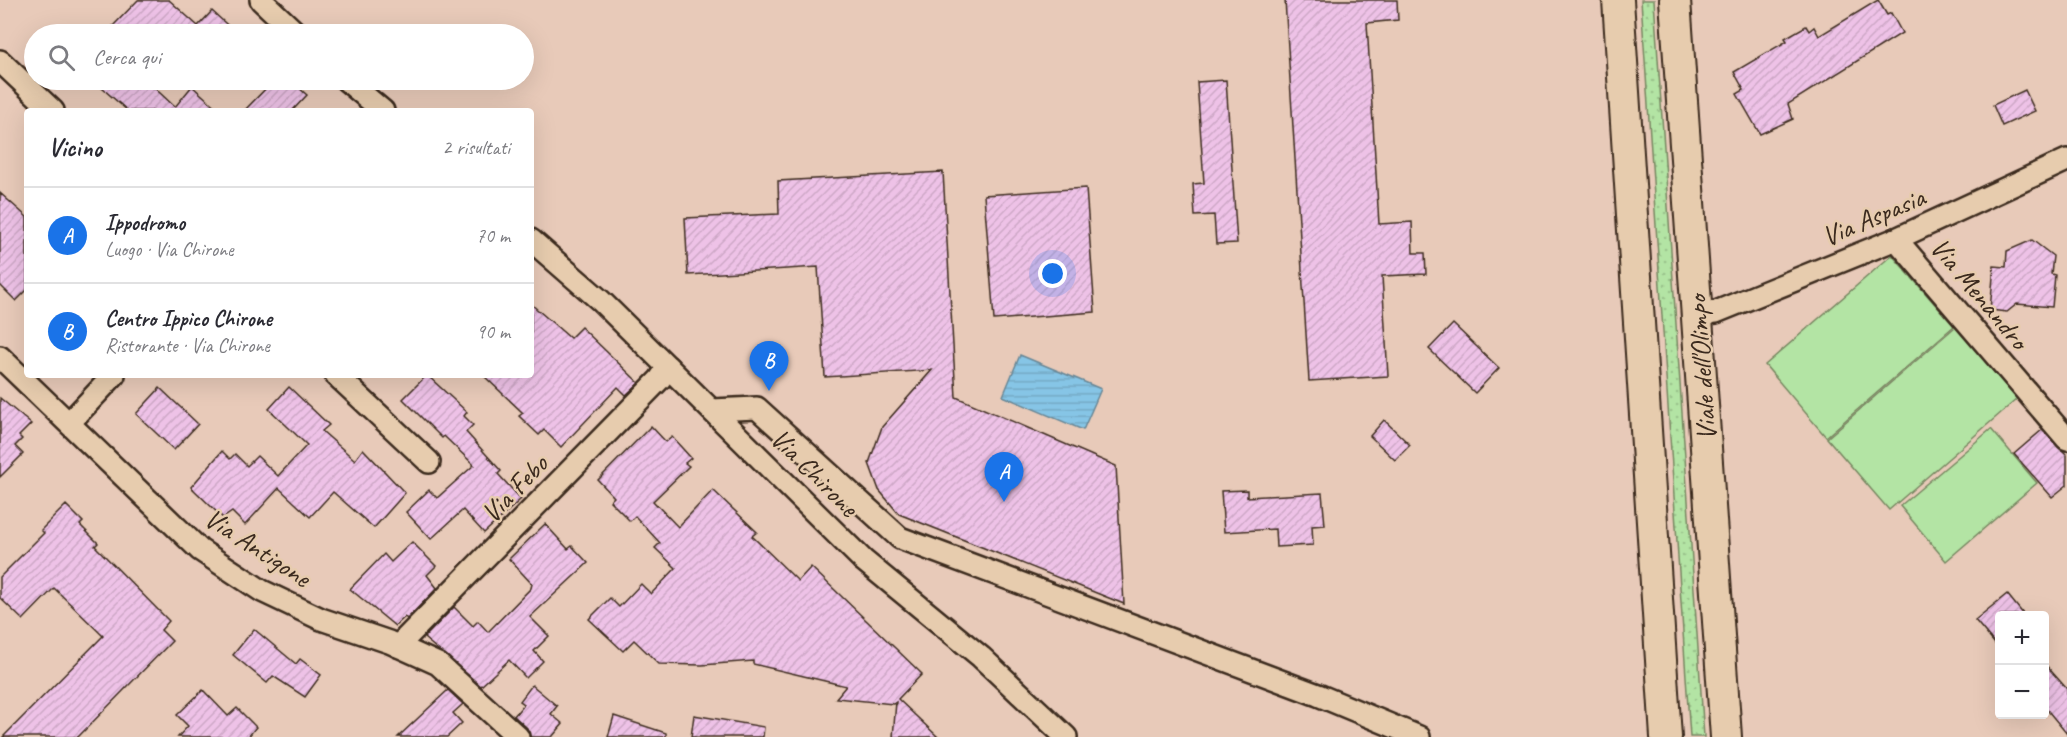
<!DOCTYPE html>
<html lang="it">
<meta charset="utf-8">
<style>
:root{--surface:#fff;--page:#f7f7f7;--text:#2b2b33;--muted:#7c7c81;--line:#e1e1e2;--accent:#1a73e8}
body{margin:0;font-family:Caveat,sans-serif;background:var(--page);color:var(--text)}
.controls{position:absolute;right:18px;bottom:18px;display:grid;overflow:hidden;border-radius:6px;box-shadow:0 6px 24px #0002}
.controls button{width:54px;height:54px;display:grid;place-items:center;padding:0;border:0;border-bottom:2px solid var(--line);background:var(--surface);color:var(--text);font:30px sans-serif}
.you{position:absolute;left:1053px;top:274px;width:21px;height:21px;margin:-15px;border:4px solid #fff;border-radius:50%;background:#1a73e8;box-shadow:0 0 0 9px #1a73e833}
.badge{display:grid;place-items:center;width:39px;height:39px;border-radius:50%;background:var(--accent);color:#fff;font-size:20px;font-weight:700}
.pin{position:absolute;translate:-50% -50px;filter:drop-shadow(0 2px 3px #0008)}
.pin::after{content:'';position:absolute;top:32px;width:21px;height:18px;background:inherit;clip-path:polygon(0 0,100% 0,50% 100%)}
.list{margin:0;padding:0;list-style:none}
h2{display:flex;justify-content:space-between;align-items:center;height:78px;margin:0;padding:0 24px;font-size:26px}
h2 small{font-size:20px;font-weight:400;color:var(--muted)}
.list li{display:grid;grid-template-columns:39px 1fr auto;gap:18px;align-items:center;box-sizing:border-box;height:96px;padding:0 24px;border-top:2px solid var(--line)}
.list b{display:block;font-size:22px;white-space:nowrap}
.list p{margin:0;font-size:20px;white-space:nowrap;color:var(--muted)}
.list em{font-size:20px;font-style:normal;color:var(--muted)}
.icon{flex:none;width:33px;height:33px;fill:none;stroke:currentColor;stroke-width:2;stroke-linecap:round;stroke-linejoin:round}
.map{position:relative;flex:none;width:2067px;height:737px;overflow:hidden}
.search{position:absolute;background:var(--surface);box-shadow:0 6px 24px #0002;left:24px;top:24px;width:510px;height:66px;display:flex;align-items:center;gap:15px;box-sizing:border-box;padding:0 21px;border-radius:33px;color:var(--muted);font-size:22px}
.panel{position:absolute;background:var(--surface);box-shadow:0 6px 24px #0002;left:24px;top:108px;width:510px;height:270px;border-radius:6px}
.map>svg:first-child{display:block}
.grass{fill:url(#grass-dots);stroke:#778761;stroke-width:1.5}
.garden{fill:#b3e4a4;stroke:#778761;stroke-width:1.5}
.water{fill:url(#water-rules);stroke:#688796;stroke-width:1.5}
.building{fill:url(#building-hatch);stroke:#3b2a1e;stroke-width:1.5}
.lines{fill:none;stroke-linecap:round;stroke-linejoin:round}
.street-casing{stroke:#3b2a1e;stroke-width:26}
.secondary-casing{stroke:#3b2a1e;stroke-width:34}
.street{stroke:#e7ccae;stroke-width:21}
.secondary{stroke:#e7ccae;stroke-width:30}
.labels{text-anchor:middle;stroke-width:5;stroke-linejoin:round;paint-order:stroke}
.street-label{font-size:28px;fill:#3b2a1e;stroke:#e7ccae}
</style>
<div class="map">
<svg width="2067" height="737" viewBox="0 0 2067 737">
<defs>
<pattern id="grass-dots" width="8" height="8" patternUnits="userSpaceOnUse" patternTransform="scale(1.5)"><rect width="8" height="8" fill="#b3e4a4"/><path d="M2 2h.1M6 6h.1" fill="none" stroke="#9bc48d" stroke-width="1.8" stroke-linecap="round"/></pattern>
<pattern id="water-rules" width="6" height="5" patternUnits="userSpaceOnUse" patternTransform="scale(1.5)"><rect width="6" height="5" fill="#86c5e6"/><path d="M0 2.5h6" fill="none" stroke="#75a9c5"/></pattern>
<pattern id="building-hatch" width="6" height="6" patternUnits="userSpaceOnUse" patternTransform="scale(1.5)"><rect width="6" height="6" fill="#eec2e7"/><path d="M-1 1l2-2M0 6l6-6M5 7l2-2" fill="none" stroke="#cda7c6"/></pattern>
</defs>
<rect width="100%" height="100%" fill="#e8cab9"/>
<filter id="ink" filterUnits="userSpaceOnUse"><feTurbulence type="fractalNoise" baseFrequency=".0167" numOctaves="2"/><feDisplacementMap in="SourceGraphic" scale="12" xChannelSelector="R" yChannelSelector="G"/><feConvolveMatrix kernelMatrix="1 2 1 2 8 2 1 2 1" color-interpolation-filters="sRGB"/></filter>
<g filter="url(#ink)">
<path class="grass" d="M 1641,0 L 1654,0 L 1704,737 L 1690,737 Z"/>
<g class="garden">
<path d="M 1892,255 L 1954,326 L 1826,437 L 1765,365 Z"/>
<path d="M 1955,327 L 2017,399 L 1889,510 L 1827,438 Z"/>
<path d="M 1991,429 L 2037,483 L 1946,561 L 1900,506 Z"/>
</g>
<path class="water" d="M 1020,355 L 1101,389 L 1083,430 L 1003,396 Z"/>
<g class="building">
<path d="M 138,0 L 169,0 L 198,26 L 212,11 L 237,34 L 122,34 L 113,26 Z"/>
<path d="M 1285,0 L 1397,0 L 1398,20 L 1367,23 L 1379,224 L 1412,222 L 1413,253 L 1425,253 L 1426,274 L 1382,276 L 1388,376 L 1309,381 Z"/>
<path d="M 1878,0 L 1887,15 L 1891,13 L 1902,33 L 1788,104 L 1793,119 L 1760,134 L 1737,94 L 1744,90 L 1734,72 L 1787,41 L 1785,38 L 1806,26 L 1809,31 L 1814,27 L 1819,36 Z"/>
<path d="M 93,80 L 146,80 L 175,107 L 192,86 L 220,111 L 128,111 Z"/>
<path d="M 274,80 L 290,80 L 307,95 L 292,111 L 244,111 Z"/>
<path d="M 1226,80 L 1237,243 L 1216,244 L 1214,215 L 1195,216 L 1193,184 L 1204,183 L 1197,82 Z"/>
<path d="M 2025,90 L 2035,111 L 2002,126 L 1993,105 Z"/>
<path d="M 943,172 L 956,397 L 1116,466 L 1124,604 L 899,514 L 879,490 L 869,463 L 882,427 L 932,370 L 825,377 L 818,267 L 688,275 L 685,218 L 779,214 L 778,181 Z"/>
<path d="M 1086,188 L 1095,312 L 994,320 L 984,195 Z"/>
<path d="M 0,193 L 27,217 L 27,290 L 16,301 L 0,285 Z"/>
<path d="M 2032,240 L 2053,256 L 2051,274 L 2055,275 L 2052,307 L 2017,304 L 2007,312 L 1990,310 L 1994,266 L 2006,267 L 2007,251 Z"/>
<path d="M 531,304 L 570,338 L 581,327 L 639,383 L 626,395 L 618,387 L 561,447 L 544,430 L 539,435 L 519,416 L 523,413 L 483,375 L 531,375 Z"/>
<path d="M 1453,324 L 1499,368 L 1475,393 L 1429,349 Z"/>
<path d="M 427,375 L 467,412 L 464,416 L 473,425 L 466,432 L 501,471 L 498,474 L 521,499 L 484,533 L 463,510 L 431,539 L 406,512 L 429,490 L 437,498 L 474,465 L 444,436 L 442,438 L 403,399 Z"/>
<path d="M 289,387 L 329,425 L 322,431 L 355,460 L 363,449 L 405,493 L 374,528 L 333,492 L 310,517 L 279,488 L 245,525 L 232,512 L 223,518 L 191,487 L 222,451 L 230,459 L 235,454 L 247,466 L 257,456 L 278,476 L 307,445 L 269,409 Z"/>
<path d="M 160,388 L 198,424 L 174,450 L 136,414 Z"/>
<path d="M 0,398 L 31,424 L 19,436 L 22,439 L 15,446 L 23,454 L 0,477 Z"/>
<path d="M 1384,420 L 1410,445 L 1395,460 L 1370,436 Z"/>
<path d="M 651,426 L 666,442 L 672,437 L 691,458 L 685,463 L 689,466 L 653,501 L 678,527 L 713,490 L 757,532 L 752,536 L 798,581 L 811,567 L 922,674 L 898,699 L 938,737 L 893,737 L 896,702 L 893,704 L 836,698 L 846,686 L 753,664 L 753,661 L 702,665 L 659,664 L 634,640 L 623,651 L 589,619 L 610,598 L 619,607 L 641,584 L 651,594 L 676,568 L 655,548 L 660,543 L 635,516 L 630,521 L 610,501 L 614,497 L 598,480 Z"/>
<path d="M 2042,430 L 2067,455 L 2067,485 L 2052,497 L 2014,454 Z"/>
<path d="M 1247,490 L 1247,497 L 1322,493 L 1325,525 L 1312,526 L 1313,545 L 1276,547 L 1275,529 L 1224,532 L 1221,491 Z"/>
<path d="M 66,505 L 83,522 L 80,525 L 98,543 L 95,546 L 169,621 L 161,630 L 172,641 L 78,737 L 3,737 L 103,636 L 54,588 L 23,620 L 0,598 L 0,577 L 44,533 L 41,530 Z"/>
<path d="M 545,524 L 568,549 L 572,546 L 588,563 L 530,617 L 549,636 L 534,651 L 543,661 L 526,678 L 509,660 L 481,686 L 424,638 L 454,607 L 473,626 L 478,621 L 488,632 L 531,588 L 532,584 L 509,559 Z"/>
<path d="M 412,542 L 436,566 L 427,575 L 437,588 L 407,619 L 405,617 L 395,626 L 350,589 L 384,554 L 391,562 Z"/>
<path d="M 2007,594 L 2024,615 L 2000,615 L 2000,650 L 1975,620 Z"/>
<path d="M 254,629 L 296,664 L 300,659 L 321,675 L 305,697 L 273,676 L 267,683 L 233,655 Z"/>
<path d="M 2044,663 L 2067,689 L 2067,734 L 2044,706 Z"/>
<path d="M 532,685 L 557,706 L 551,714 L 563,724 L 552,737 L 530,737 L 527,728 L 514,716 L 524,704 L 520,701 Z"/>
<path d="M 203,690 L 228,716 L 237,708 L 256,727 L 248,737 L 178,737 L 188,726 L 177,715 Z"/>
<path d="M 448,690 L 463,704 L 453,713 L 462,723 L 447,737 L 398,737 Z"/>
<path d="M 694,715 L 764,727 L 763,737 L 691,737 Z"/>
<path d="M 614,716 L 666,733 L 666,737 L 608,737 Z"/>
</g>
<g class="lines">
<g class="street-casing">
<g id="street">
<path d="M 261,0 L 297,34"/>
<path d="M 0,61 L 53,111"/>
<path d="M 346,80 L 383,111"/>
<path d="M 1896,239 L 2067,439"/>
<path d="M 531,240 L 601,301 L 863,560 L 981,657 L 1066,737"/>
<path d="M 1697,314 L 1716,312 L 1896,239 L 2067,160"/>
<path d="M 0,357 L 200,550 L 262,591 L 321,619 L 389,642 L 438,664 L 518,737"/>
<path d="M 336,375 L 429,462"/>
<path d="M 712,410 L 757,408 L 900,538 L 1318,695 L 1419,737"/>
<path d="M 69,423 L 114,375"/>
<path d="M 398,646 L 660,379 L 668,367"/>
</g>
</g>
<g class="secondary-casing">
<g id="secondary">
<path d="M 1618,0 L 1666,737"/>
<path d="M 1675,0 L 1726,737"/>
</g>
</g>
<use href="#street" class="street"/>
<use href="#secondary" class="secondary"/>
</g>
</g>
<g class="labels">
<g class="street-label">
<text transform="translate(1873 216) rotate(-23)" y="10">Via Aspasia</text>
<text transform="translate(1980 293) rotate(50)" y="10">Via Menandro</text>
<text transform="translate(1701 368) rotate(-94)" y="10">Viale dell'Olimpo</text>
<text transform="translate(815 472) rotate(45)" y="10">Via Chirone</text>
<text transform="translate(514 488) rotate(-46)" y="10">Via Febo</text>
<text transform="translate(258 547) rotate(33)" y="10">Via Antigone</text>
</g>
</g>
</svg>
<div class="controls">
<button>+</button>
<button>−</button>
</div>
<div class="you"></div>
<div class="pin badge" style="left:1004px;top:502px">A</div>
<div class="pin badge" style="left:769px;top:391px">B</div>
<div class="search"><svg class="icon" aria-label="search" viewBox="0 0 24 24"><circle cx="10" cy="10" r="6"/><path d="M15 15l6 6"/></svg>Cerca qui</div>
<section class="panel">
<h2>Vicino<small>2 risultati</small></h2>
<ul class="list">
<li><span class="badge">A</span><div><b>Ippodromo</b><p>Luogo · Via Chirone</p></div><em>70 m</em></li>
<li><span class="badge">B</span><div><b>Centro Ippico Chirone</b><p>Ristorante · Via Chirone</p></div><em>90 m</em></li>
</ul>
</section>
</div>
